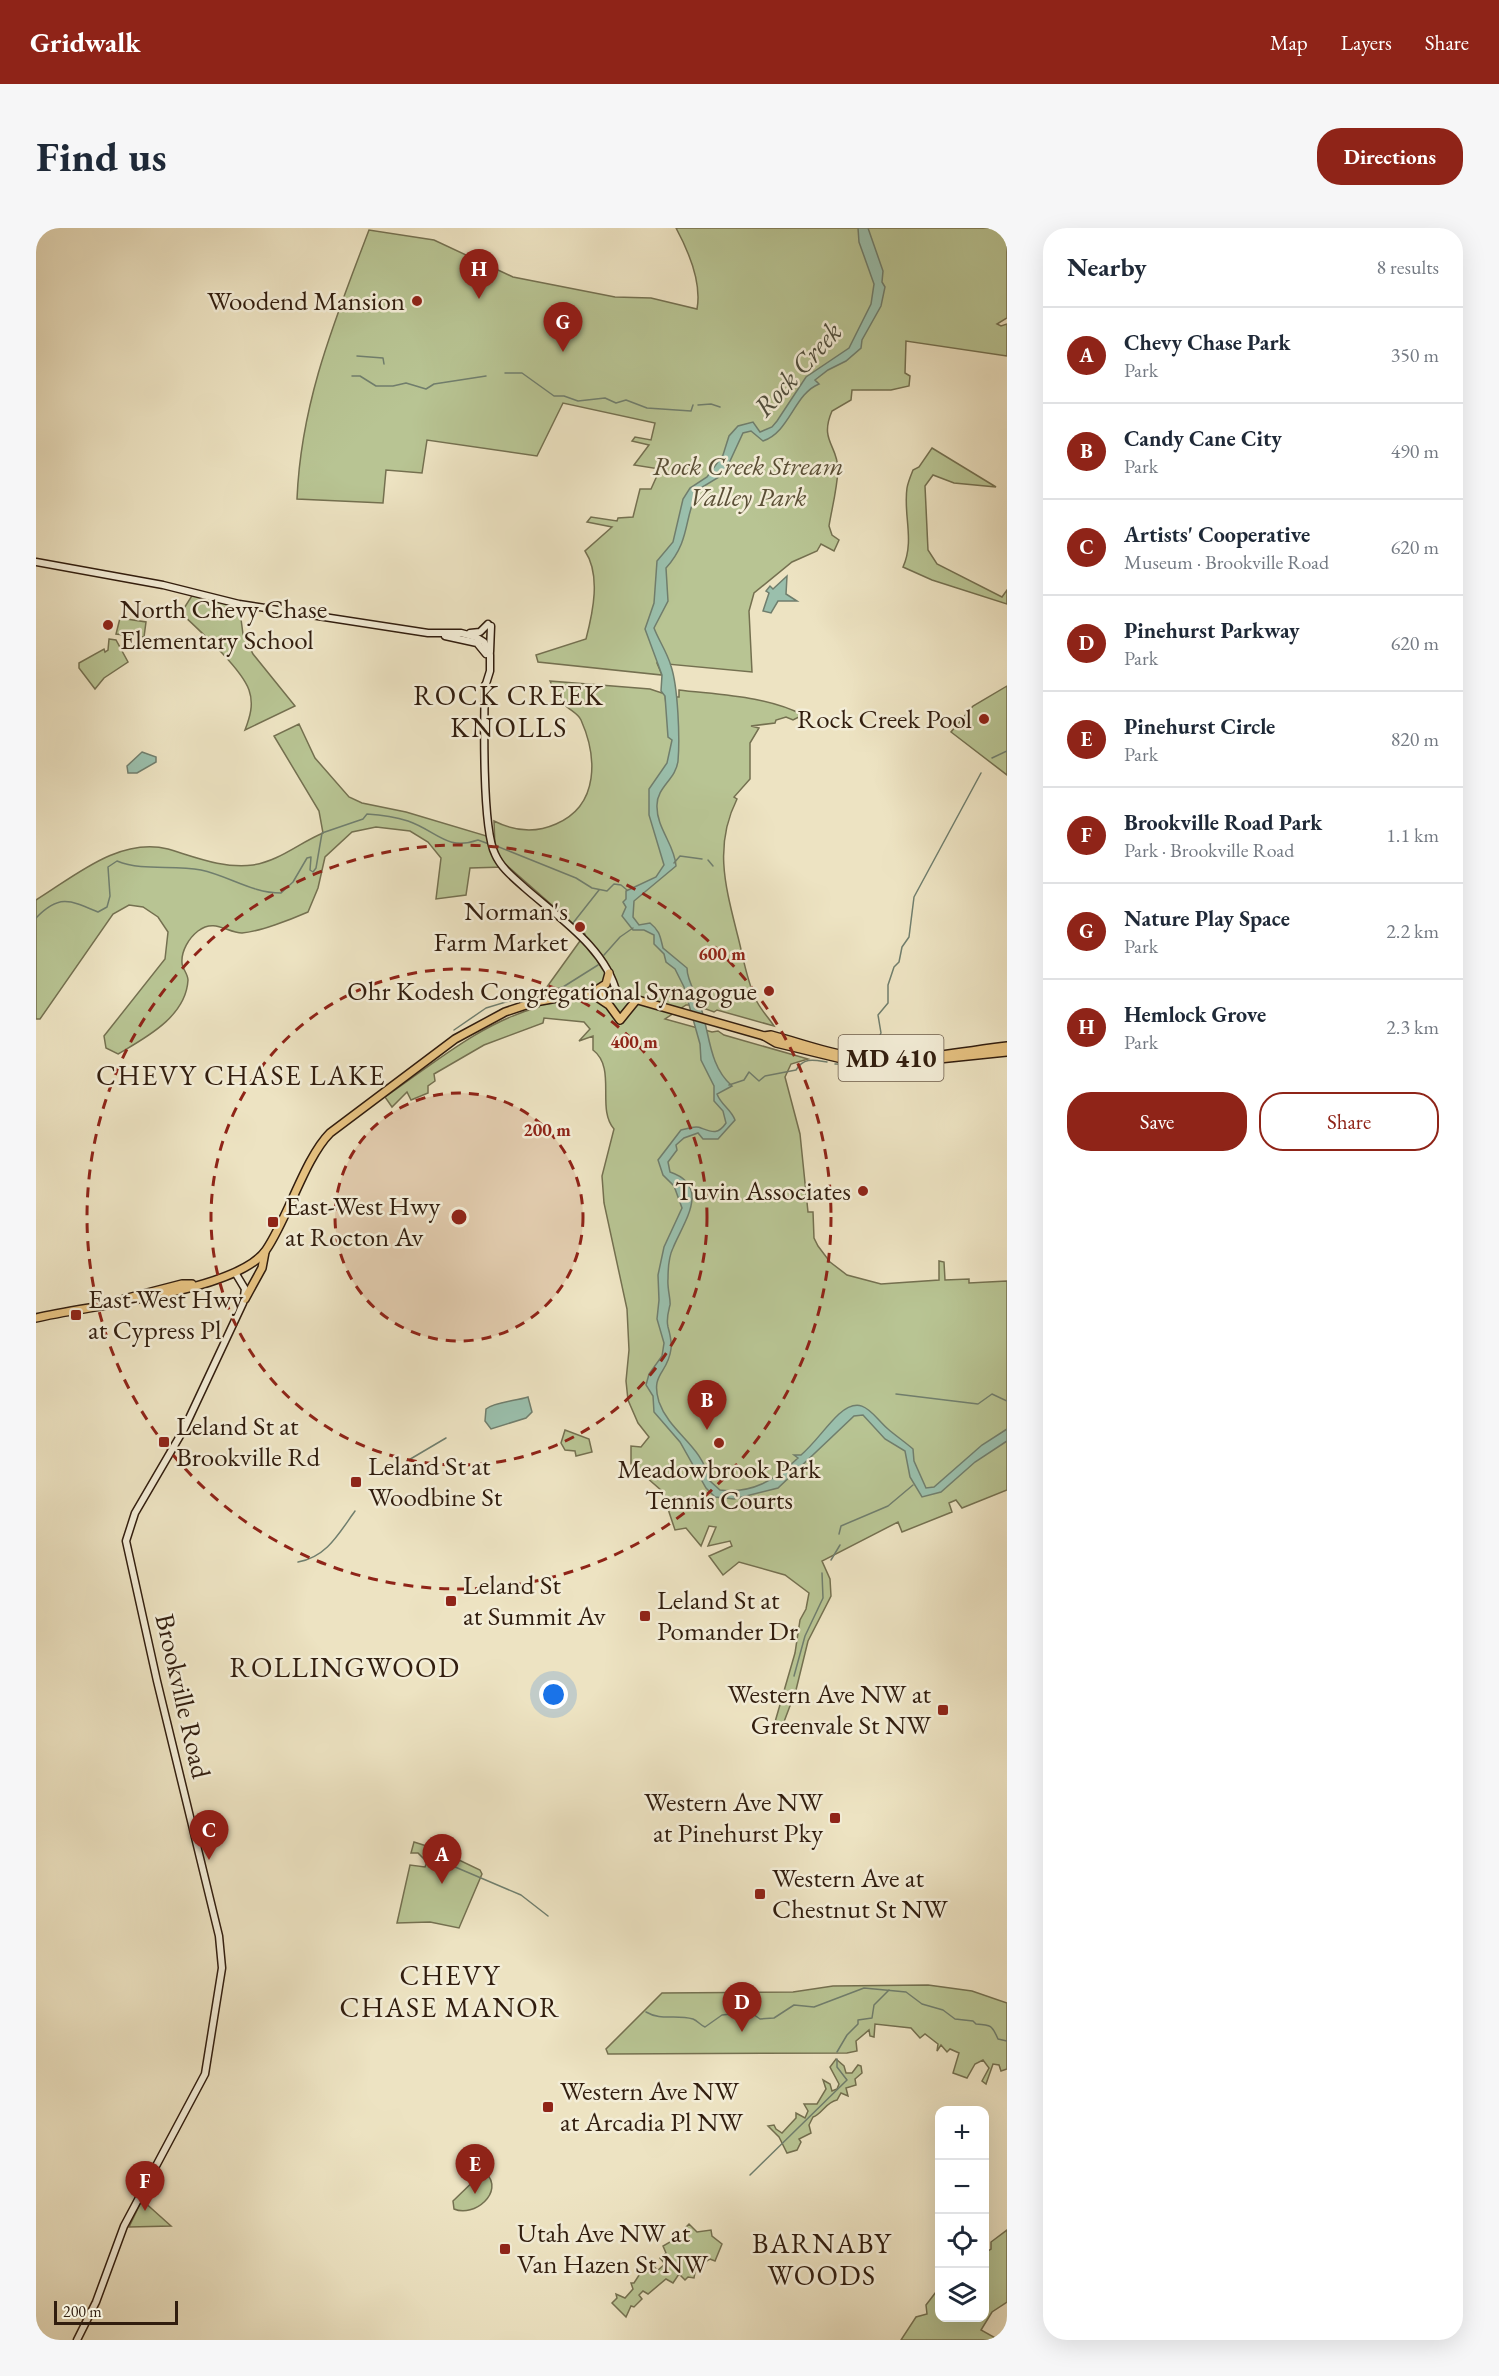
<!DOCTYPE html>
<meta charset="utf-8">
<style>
:root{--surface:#fff;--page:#f6f6f7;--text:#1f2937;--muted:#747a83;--line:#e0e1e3;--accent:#8f2418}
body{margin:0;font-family:"EB Garamond",serif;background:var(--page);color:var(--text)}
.controls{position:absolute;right:18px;bottom:18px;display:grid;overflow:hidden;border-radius:12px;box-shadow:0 6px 24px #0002}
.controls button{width:54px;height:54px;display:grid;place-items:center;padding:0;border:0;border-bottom:2px solid var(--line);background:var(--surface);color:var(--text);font:30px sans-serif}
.scale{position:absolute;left:18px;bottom:15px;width:124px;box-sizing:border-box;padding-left:6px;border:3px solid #311d0e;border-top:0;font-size:16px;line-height:21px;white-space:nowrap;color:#311d0e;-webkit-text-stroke:4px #f3edd7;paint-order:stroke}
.you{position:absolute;left:518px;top:1467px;width:21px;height:21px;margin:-15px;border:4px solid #fff;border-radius:50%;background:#1a73e8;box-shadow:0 0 0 9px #1a73e833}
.badge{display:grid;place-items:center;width:39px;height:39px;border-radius:50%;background:var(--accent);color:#fff;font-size:20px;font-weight:700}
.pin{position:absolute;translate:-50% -50px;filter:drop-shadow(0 2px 3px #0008)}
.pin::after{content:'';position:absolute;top:32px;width:21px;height:18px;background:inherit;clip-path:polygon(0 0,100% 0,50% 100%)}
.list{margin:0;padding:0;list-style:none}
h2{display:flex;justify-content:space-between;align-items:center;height:78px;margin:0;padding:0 24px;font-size:26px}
h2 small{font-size:20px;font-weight:400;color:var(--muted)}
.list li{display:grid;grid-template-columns:39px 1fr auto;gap:18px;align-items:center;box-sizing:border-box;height:96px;padding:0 24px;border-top:2px solid var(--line)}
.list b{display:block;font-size:22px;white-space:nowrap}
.list p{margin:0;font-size:20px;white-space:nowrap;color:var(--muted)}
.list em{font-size:20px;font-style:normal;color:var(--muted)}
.actions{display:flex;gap:12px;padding:18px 24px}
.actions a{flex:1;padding:14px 0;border:2px solid var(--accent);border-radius:24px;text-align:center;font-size:21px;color:var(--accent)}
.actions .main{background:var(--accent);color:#fff}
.icon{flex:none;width:33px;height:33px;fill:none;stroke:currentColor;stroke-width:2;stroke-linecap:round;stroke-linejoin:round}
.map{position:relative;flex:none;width:971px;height:2112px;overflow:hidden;border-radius:24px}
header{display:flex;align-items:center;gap:36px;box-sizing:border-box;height:84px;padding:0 30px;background:var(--accent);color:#fff}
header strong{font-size:28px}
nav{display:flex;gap:33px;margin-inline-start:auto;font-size:21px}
.intro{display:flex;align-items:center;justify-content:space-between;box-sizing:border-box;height:144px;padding:0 36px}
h1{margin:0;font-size:42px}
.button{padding:15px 27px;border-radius:24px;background:var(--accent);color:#fff;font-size:21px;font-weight:700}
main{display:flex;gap:36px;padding:0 36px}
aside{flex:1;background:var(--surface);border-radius:24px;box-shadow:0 6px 24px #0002}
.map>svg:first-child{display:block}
.green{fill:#b8c493;stroke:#747050;stroke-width:1.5}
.water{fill:#9abfac;stroke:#707e6d;stroke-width:1.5}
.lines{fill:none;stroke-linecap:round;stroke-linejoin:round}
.stream{stroke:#707e6d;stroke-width:1.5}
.secondary-casing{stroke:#311d0e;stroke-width:9}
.primary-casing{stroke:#311d0e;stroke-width:10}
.secondary{stroke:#f3edd7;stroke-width:6}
.primary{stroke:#e6c281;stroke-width:7}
.ring{fill:none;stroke:#8f2418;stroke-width:3;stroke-dasharray:10 8}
.poi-dot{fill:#8f2418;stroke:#f3edd7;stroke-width:2}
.labels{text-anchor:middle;stroke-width:5;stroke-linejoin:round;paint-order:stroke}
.shield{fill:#f3edd7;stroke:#6b5b4a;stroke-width:1.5}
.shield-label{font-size:26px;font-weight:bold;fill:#311d0e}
.poi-label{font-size:27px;fill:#311d0e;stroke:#f3edd7;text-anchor:start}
.park-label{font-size:27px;font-style:italic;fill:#5a4f36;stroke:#f3edd7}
.street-label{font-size:27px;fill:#311d0e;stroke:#f3edd7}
.water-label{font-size:28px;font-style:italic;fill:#504e3d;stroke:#f3edd7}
.neighbourhood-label{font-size:28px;letter-spacing:1.5px;fill:#311d0e;stroke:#f3edd7}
.centre{fill:#8f2418;stroke:#f3edd7;stroke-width:3}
.ring-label{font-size:18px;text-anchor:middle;font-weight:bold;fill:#8f2418;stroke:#f3edd7;stroke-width:5;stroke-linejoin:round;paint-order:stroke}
</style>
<header>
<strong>Gridwalk</strong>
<nav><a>Map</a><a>Layers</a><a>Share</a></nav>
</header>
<div class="intro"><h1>Find us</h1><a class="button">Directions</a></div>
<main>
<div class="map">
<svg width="971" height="2112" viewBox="0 0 971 2112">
<rect width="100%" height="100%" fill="#ede3c2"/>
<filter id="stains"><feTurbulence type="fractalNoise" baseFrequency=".00333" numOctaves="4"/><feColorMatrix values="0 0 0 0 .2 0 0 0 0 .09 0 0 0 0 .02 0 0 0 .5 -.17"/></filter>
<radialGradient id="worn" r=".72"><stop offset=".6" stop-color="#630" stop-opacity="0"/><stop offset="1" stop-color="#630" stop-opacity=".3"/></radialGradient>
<g class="green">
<path d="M 640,0 L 971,0 L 971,90 L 961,96 L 965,98 L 971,96 L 971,128 L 870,113 L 869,145 L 874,148 L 873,158 L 855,162 L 816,162 L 815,172 L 796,183 C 783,213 802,217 802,242 C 801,261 796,280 793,298 L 796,307 L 803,312 L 798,323 L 785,316 L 781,323 L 756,334 L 718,365 L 713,383 L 716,444 L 621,435 L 626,447 L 502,434 L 500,427 L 550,411 C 557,384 565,347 549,323 L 576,299 L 551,294 L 555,289 L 581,293 L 582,290 L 597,289 L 604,261 L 615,261 L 624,241 L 598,237 L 613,217 L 596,213 L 599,209 L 615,212 L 619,195 L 527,175 L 501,228 L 391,212 L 386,245 L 350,242 L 347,275 L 261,271 C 265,173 299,92 333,2 L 398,12 L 477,49 L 579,69 L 615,70 L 661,81 C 666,54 653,24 640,0 Z"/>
<path d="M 896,220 L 960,259 L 918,255 L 897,247 L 889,258 L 892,322 L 901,336 L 966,369 L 971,362 L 971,376 L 896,352 L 867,339 C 879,312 867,287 871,260 C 872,254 875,247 877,242 L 883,239 Z"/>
<path d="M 157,366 L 203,376 L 207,406 L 217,426 L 259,478 L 209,502 C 214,489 218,476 213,462 C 205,440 163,402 145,385 Z"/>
<path d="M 84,390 L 110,394 L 108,409 L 80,406 Z"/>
<path d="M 73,411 L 80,412 L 92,434 L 68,450 L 59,461 L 43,440 L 43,435 L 68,421 L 69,424 L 72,422 Z"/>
<path d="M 514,453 L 614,461 L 629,466 L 630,477 L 640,478 L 640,469 L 643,469 L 643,462 C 684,467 730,468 767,487 L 757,492 L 750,489 L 740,492 L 739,495 L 715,498 L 723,500 L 714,515 L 714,551 L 698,569 L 701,571 C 678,617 689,657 701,705 C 707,727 710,751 720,772 C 725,782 732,789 738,798 L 681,782 L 678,784 L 653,775 L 655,777 L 650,777 L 629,791 L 676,804 L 682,803 L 688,807 L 772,831 L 755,836 L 749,849 L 764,906 L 772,984 L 777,984 L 778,1010 L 782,1018 L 794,1034 L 811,1047 L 845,1056 L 903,1052 L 903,1033 L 908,1034 L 909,1052 L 933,1051 L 933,1055 L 971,1053 L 971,1262 L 926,1280 L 920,1272 L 913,1275 L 916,1284 L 866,1304 L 862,1294 L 786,1333 L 794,1351 L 795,1368 L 772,1413 L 760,1462 L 746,1499 L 742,1499 L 739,1494 L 759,1425 L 764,1392 L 770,1381 L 773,1365 L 749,1347 L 703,1334 L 687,1347 L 673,1328 L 696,1318 L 694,1313 L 672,1318 L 680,1299 L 673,1298 L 665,1318 L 650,1300 L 639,1302 L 626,1263 L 595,1236 L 595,1218 L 605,1219 L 613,1209 L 602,1195 L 592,1172 L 590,1153 L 593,1122 L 591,1081 L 568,975 L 566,948 L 578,901 C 560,881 581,840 557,822 L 557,808 L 543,813 L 554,801 L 548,794 L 508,790 L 507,795 L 448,817 L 398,846 L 399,853 L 392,858 L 392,865 L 375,872 L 371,864 L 356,879 L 349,869 C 397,836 446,794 503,779 L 502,772 L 508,763 L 549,706 L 467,634 L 459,619 L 458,593 C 478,603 500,605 520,596 C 564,577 561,528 545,492 C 542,485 533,482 528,476 C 521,470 518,461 514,453 Z"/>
<path d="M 971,458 L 971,547 L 915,504 L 937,478 Z"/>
<path d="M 263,496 L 279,530 L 313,569 L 326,575 L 370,584 L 454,609 L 468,639 L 434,640 L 430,667 L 400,671 L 405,630 L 392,614 L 374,603 L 340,599 L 316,604 L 289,629 L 282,660 L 272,684 C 256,691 223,704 206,705 C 191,705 179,690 162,703 C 153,710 145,723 146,735 C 146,740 152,746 152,752 C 150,789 109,810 82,826 L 70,820 L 68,808 L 129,731 L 132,704 L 122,689 L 107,679 L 93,677 L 77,686 L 4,791 L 0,791 L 0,672 C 39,648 83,609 132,621 C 159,629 188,641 217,637 C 243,633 263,615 287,605 L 283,583 L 238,508 Z"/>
<path d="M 529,1202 L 553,1211 L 556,1224 L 540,1228 L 539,1223 L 529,1222 L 525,1215 Z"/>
<path d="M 378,1614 L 400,1621 L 444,1642 L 446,1646 L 423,1700 L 394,1694 L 361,1695 L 374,1637 L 389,1639 L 391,1634 L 382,1625 L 375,1625 Z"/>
<path d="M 892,1757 L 936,1763 L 971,1775 L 971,1841 L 965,1843 L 963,1837 L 957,1836 L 950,1856 L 946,1853 L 953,1840 L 947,1832 L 939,1836 L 931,1850 L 917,1845 L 923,1825 L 914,1821 L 911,1824 L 905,1817 L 901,1823 L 902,1816 L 889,1806 L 884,1810 L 875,1800 L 839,1796 L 838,1809 L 834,1808 L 833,1802 L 820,1813 L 821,1823 L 811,1825 L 572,1826 L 570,1821 L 626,1765 L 757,1764 L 797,1758 Z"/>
<path d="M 800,1831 L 808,1838 L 810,1845 L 816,1845 L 822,1837 L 825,1838 L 826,1845 L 819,1851 L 820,1857 L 810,1860 L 812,1868 L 805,1865 L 801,1872 C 790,1874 786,1886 777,1889 L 773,1897 L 775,1905 L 763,1911 L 765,1914 L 761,1922 L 751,1925 L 743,1909 L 732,1898 L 738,1897 L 740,1901 L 746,1905 L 760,1890 L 760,1885 L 769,1890 L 772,1883 L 768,1876 L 781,1876 L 790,1861 L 787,1852 L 794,1856 L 796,1863 L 801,1861 L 803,1856 L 794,1839 Z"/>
<path d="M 450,1945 C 469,1964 438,1990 418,1981 L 417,1973 L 445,1946 Z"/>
<path d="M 106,1972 L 135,1998 L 93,1999 Z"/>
<path d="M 653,1996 L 661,2004 L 675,2002 L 676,2008 L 686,2016 L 679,2033 L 674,2031 L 660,2039 L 658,2050 L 652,2049 L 649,2052 L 643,2046 L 637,2055 L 630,2051 L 612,2066 L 607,2063 L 603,2067 L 606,2071 L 598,2079 L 595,2078 L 590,2089 L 576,2075 L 581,2070 L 580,2066 L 589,2070 L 597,2061 L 595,2055 L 598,2055 L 607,2041 L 612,2044 L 617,2038 L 622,2042 L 629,2036 L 624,2030 L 630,2025 L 627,2018 L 639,2011 L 644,2012 L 645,2004 Z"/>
<path d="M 971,2002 L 971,2074 L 956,2084 L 945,2102 L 961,2111 L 971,2107 L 971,2112 L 865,2112 L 880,2089 L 891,2086 L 890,2077 L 900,2064 L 903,2065 L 904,2090 L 948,2090 L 949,2025 L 955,2021 L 955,2014 Z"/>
</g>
<g class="water">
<path d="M 822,0 L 832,0 L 847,43 L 846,54 L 849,59 L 845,78 L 826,112 L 825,120 L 810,133 L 792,142 L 779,152 L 783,156 C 758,166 754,204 727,213 L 715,203 L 707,205 L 688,246 L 663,261 C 647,288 656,311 630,340 L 632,373 L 618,400 C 623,413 631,424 635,438 C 642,459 644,510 642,533 C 640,551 621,559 621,577 C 620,600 639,617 640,638 L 598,673 L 597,689 L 603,697 L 614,695 C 624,703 624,708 627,720 L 651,740 C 651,754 661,766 665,780 C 674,807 673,838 696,858 L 681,866 C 685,877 695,881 699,892 L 682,911 L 667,911 L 662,905 L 648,910 L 640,917 L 641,922 L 632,934 L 634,944 C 676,958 647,995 637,1020 C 633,1028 632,1042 632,1051 C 631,1060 635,1072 634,1077 C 632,1085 630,1091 632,1099 C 634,1106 636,1113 635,1121 C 632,1146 614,1145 623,1174 C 634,1205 667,1218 673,1252 L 684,1262 C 716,1266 739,1252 762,1230 L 758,1227 L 765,1227 C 779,1215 790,1198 803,1186 C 827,1165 836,1187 852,1201 C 860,1208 869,1214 877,1221 L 878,1233 L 890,1260 L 898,1259 L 946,1217 L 971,1201 L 971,1213 L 939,1234 L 905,1264 L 886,1269 L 874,1249 L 869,1223 L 849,1211 L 827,1187 L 818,1188 L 742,1260 L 698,1271 L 679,1269 L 670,1260 L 644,1214 L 618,1184 L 617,1168 L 610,1157 L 613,1146 L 626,1128 L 628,1115 L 621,1091 L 623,1072 L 622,1047 L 628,1019 L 646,980 L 638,958 L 627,947 L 622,932 L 645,902 C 651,901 659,897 665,900 C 676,904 682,907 690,895 L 687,883 L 678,873 L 678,858 L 665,832 L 664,816 L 648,759 L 639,741 L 630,734 L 628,726 L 618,716 L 618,707 L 608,702 L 597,702 L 586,688 L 590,679 L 587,674 L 590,671 L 590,663 L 620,649 L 628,637 L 613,587 L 613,561 L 631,535 L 636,512 L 632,509 L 629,468 L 625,463 L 626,447 L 609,401 L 618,375 L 621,333 L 637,314 L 647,271 L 654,260 L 671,249 L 687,227 L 693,208 L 702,198 L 717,194 L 724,204 L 736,199 L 741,193 L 770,149 L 813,120 L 835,76 L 838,56 L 823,14 Z"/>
<path d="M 751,348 L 750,366 L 761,373 L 742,373 L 735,385 L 727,383 L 733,365 L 730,363 L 734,358 L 737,361 Z"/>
<path d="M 106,524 L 120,529 L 120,534 L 101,545 L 92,545 L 91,538 Z"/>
<path d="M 492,1169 L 496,1184 L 490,1190 L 455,1201 L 449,1193 L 450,1181 C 458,1174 480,1173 492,1169 Z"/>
</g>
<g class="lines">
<g class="stream">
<path d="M 524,97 L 530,98"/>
<path d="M 321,128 L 347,130 L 348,136"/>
<path d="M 469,145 L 486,145 L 518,168 L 528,168 L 542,173 L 569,170 L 580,175 L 590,172 L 611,180 L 655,183 L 657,177"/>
<path d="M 316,148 L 324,148 L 340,158 L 357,158 L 370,155 L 390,161 L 398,156 L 450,148"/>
<path d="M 662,177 L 675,176 L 684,179"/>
<path d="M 956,530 L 971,523"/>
<path d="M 458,617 L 540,650 L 556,660 L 571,663 L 578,656 L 585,657 L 591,662"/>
<path d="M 672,632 L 677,638"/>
<path d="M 638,635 L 644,628 L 666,631"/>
<path d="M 0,690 C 23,666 34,672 62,684 L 71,679 L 74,668 L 72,639 L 81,633 C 108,644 137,636 165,642 C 193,648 216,665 245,665 L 257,654 L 271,630 L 275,629 L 274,642 L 277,644 L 280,640 L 286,605 L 327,591 L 331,586 C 345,587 359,589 372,593 C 401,603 410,623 442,612 L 453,616"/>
<path d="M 537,695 L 563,662"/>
<path d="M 568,727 L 584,709 L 597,700"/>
<path d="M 507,765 L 527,759 L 562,737"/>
<path d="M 418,802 L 450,780 L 500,765"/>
<path d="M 834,826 L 845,805 L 842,787 L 852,775 L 852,757 L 858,739 L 863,734 L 866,719 L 873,709 L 878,669 L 945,545"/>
<path d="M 799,836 L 827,837"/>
<path d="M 693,857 L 708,852 L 713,844 L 723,853 L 729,848 L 760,842 C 768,829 778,832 791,834"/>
<path d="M 860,1166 L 942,1176 L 956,1166 L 971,1173"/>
<path d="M 371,1233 L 410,1210"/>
<path d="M 803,1306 L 805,1298 L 852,1278 L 877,1257"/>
<path d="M 795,1332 L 804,1317"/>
<path d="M 262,1334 C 291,1329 303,1305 319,1283"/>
<path d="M 758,1448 L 769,1408 L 787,1370 L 786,1345"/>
<path d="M 398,1630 L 485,1667 L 512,1688"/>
<path d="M 610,1784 C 625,1793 640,1786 657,1791 C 662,1793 664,1797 669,1799 L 686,1787 L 714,1784 L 724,1791 L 738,1790 L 758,1777 L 778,1779 L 828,1760 L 870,1764 L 886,1776 L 907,1782 L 919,1791 L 937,1793 L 940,1796 C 955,1797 956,1797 962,1811 L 971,1813"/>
<path d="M 801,1824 L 811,1807 L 822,1796 L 822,1792 L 836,1790 L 838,1777 L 853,1762"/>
<path d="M 714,1947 L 811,1852 L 801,1839 L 801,1831"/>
</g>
<g class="secondary-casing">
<g id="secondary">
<path d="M 0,334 L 127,357 L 203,376 L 392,405 L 425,405 L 440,409 L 448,414 L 454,427 L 454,443 L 449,459"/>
<path d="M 434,405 L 444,404 L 452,396"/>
<path d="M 409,408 L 441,415 L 450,426"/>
<path d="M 454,424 L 455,398"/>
<path d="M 449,457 C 448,490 446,600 459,626 C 465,640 478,650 489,660 C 523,690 570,720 581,766"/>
<path d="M 41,2112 L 60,2074 L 88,1998 L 169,1846 L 186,1740 L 183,1708 L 121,1453 L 90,1313 L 99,1285 L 148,1201 L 207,1075 L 209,1061 L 200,1046"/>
</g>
</g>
<g class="primary-casing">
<g id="primary">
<path d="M 559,763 L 570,756 L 573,745"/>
<path d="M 555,765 L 573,777 L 584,792 L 601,771"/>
<path d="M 728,808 L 740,815 L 806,831"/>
<path d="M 823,833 L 874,834 L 971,824"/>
<path d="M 88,1071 L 146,1056 L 156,1056"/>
<path d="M 209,1071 L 226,1040 L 229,1024"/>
<path d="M 0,1090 C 53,1077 201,1064 230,1022 C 252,990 269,930 294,905 L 419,811 L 469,784 L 499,774 L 549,765 L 581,766 L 728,808 L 735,807 C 762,814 788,824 815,828 C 866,836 920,824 971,818"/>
</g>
</g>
<use href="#secondary" class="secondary"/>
<use href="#primary" class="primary"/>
</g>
<circle cx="423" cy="989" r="124" fill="#8f2418" fill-opacity=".12"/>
<g class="ring">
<circle cx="423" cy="989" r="124"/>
<circle cx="423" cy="989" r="248"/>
<circle cx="423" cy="989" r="372"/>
</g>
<g class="poi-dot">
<circle cx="381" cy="73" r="6"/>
<circle cx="72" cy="397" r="6"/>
<circle cx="948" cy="491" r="6"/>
<circle cx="544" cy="699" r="6"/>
<circle cx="733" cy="763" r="6"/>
<circle cx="827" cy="963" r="6"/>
<rect x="231" y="988" width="12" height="12" rx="3"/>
<rect x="34" y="1081" width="12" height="12" rx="3"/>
<rect x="122" y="1208" width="12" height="12" rx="3"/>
<circle cx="683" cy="1215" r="6"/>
<rect x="314" y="1248" width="12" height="12" rx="3"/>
<rect x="409" y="1367" width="12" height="12" rx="3"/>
<rect x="603" y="1382" width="12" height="12" rx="3"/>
<rect x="901" y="1476" width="12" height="12" rx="3"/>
<rect x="793" y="1584" width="12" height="12" rx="3"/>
<rect x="718" y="1660" width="12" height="12" rx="3"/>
<rect x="506" y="1873" width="12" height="12" rx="3"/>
<rect x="463" y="2015" width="12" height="12" rx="3"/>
</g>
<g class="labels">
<rect class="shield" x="802.5" y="807" width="105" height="46" rx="4.5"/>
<g class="shield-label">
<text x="855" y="839">MD 410</text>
</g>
<g class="poi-label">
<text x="369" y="82" text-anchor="end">Woodend Mansion</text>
<text x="84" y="390">North Chevy Chase<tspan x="84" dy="31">Elementary School</tspan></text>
<text x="936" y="500" text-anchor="end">Rock Creek Pool</text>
<text x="532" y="692" text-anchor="end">Norman's<tspan x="532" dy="31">Farm Market</tspan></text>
<text x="721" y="772" text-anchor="end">Ohr Kodesh Congregational Synagogue</text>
<text x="815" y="972" text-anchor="end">Tuvin Associates</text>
<text x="249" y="987">East-West Hwy<tspan x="249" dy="31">at Rocton Av</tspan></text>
<text x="52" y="1080">East-West Hwy<tspan x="52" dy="31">at Cypress Pl</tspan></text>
<text x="140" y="1207">Leland St at<tspan x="140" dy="31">Brookville Rd</tspan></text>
<text x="332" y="1247">Leland St at<tspan x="332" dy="31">Woodbine St</tspan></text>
<text x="683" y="1250" text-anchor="middle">Meadowbrook Park<tspan x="683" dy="31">Tennis Courts</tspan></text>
<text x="427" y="1366">Leland St<tspan x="427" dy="31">at Summit Av</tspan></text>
<text x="621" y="1381">Leland St at<tspan x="621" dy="31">Pomander Dr</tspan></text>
<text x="895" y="1475" text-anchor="end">Western Ave NW at<tspan x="895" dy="31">Greenvale St NW</tspan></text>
<text x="787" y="1583" text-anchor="end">Western Ave NW<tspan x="787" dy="31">at Pinehurst Pky</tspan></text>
<text x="736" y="1659">Western Ave at<tspan x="736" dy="31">Chestnut St NW</tspan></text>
<text x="524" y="1872">Western Ave NW<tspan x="524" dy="31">at Arcadia Pl NW</tspan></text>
<text x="481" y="2014">Utah Ave NW at<tspan x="481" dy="31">Van Hazen St NW</tspan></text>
</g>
<g class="park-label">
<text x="712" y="247">Rock Creek Stream<tspan x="712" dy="31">Valley Park</tspan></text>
</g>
<g class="street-label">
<text transform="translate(147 1468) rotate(77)" y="9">Brookville Road</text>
</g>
<g class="water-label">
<text transform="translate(761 141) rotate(-48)" y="10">Rock Creek</text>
</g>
<g class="neighbourhood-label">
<text x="473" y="477">ROCK CREEK<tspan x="473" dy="32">KNOLLS</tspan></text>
<text x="205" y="857">CHEVY CHASE LAKE</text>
<text x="309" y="1449">ROLLINGWOOD</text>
<text x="414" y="1757">CHEVY<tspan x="414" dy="32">CHASE MANOR</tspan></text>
<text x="786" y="2025">BARNABY<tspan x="786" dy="32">WOODS</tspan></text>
</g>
</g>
<circle cx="423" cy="989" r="9" class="centre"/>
<g class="ring-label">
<text x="686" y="732">600 m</text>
<text x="598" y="820">400 m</text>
<text x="511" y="908">200 m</text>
</g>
<rect width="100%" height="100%" filter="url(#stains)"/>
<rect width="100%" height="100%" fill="url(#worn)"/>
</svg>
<div class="controls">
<button>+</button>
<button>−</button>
<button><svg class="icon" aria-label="locate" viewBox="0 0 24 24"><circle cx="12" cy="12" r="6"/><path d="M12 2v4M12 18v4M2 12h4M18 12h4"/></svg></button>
<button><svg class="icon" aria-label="layers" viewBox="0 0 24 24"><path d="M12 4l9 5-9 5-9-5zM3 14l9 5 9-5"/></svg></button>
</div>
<div class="scale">200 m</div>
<div class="you"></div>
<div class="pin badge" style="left:406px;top:1656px">A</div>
<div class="pin badge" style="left:671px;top:1202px">B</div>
<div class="pin badge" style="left:173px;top:1632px">C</div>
<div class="pin badge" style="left:706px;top:1804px">D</div>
<div class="pin badge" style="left:439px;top:1966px">E</div>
<div class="pin badge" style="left:109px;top:1983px">F</div>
<div class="pin badge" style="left:527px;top:124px">G</div>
<div class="pin badge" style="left:443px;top:71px">H</div>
</div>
<aside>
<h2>Nearby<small>8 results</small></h2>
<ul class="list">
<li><span class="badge">A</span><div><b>Chevy Chase Park</b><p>Park</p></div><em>350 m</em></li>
<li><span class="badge">B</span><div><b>Candy Cane City</b><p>Park</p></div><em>490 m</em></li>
<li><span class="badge">C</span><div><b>Artists' Cooperative</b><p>Museum · Brookville Road</p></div><em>620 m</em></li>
<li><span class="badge">D</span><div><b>Pinehurst Parkway</b><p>Park</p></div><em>620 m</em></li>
<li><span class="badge">E</span><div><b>Pinehurst Circle</b><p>Park</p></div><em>820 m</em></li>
<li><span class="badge">F</span><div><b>Brookville Road Park</b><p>Park · Brookville Road</p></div><em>1.1 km</em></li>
<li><span class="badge">G</span><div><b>Nature Play Space</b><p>Park</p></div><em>2.2 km</em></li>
<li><span class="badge">H</span><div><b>Hemlock Grove</b><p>Park</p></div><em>2.3 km</em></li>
</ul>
<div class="actions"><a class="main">Save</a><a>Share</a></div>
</aside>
</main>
